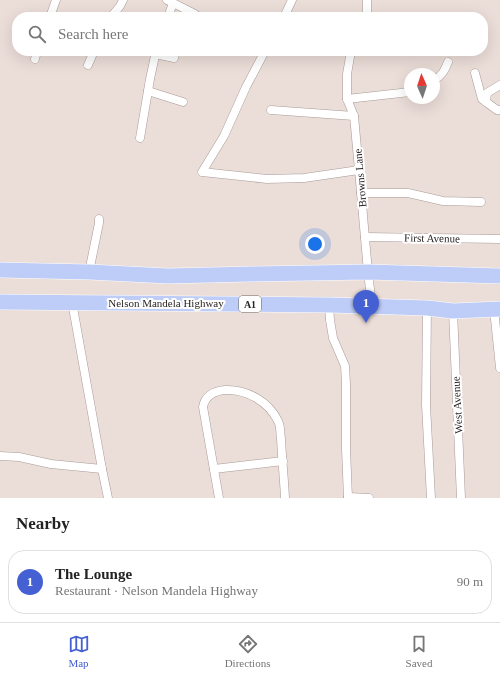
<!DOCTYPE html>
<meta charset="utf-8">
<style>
:root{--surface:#fff;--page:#f2f2f2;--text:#222;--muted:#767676;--line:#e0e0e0;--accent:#4560d3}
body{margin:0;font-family:"Times New Roman",serif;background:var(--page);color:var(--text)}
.compass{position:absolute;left:404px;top:68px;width:36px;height:36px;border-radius:50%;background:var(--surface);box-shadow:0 4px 16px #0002;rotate:357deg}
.you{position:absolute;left:315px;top:244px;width:14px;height:14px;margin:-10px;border:3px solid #fff;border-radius:50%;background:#1a73e8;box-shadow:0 0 0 6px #1a73e833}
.badge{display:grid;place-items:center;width:26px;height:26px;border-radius:50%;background:var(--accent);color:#fff;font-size:13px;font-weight:700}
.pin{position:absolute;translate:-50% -33px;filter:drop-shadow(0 1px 2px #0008)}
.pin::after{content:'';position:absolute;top:21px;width:14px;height:12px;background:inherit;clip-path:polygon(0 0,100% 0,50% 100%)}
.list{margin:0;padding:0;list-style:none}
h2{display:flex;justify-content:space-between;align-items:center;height:52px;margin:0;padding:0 16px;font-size:17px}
h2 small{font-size:13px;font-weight:400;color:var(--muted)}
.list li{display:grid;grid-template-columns:26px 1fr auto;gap:12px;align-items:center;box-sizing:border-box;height:64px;margin:0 8px 8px;padding:0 8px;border:1px solid var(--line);border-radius:16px}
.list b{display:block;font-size:15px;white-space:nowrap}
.list p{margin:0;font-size:13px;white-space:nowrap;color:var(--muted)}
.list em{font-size:13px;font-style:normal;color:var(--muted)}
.icon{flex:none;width:22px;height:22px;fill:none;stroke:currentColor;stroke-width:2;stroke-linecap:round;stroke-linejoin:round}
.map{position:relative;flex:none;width:500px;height:498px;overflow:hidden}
.search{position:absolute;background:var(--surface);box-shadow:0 4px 16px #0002;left:12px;right:12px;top:12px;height:44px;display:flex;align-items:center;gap:10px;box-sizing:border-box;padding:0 14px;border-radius:16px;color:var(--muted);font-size:15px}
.sheet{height:124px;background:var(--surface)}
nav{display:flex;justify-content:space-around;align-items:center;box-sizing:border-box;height:56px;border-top:1px solid var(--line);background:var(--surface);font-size:11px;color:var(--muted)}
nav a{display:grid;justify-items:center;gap:2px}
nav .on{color:var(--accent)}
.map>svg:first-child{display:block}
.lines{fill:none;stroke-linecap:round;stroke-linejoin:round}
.street-casing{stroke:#a89b96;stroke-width:9}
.highway-casing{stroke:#fff;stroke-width:16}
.street{stroke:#fff;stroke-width:8}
.highway{stroke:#becdf7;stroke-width:15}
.labels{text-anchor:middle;stroke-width:4;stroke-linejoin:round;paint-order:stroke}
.shield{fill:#fff;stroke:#6a6665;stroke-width:1}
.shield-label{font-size:10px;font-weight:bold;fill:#2a2423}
.street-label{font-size:11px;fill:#2a2423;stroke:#fff}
</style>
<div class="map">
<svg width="500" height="498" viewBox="0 0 500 498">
<rect width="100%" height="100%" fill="#ebddd8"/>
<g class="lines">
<g class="street-casing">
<g id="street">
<path d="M 167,0 L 173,3 L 168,17"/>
<path d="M 367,0 L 367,17"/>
<path d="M 173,3 L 195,14 L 198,17"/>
<path d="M 50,17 L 56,0"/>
<path d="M 111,17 L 120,6 L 123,0"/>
<path d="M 284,17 L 292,0"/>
<path d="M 265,51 L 246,87 L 224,136 L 202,172 L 267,179 L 304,178 L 359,170"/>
<path d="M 351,51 L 347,74 L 347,99 L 354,116 L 359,170 L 368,272 L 372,306"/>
<path d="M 155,54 L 174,58"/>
<path d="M 35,59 L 37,51"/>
<path d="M 88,65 L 94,51"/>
<path d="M 475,73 L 482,99 L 497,110 L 500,110"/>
<path d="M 434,80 C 442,76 445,70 448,62"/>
<path d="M 148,91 L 183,102"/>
<path d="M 347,99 L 410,92"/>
<path d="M 486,102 L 487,93 L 500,85"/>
<path d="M 271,110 L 354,116"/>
<path d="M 140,138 L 150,79 L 156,51"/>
<path d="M 361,193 L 408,193 L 443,201 L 481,202"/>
<path d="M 365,237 L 500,239"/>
<path d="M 89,272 L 99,223 L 99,219"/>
<path d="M 72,302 L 102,469 L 108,498"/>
<path d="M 329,305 L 330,320 L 333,338 L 345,366 L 346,384 L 346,449 L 348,498"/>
<path d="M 427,308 L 426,405 L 431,498"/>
<path d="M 494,309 L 500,368"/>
<path d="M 453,311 L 461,498"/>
<path d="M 0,456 L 19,457 L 51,464 L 102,469"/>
<path d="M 214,469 L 283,461"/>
<path d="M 348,497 L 369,498"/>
<path d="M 219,498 L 203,407 C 205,396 214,391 225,390 C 247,389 269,402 278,421 C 281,426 280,434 281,439 C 282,459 284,478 285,498"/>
</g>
</g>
<g class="highway-casing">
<g id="highway">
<path d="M 0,270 L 89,272 L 168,276 L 252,274 L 368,272 L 500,276"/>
<path d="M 0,302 L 329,305 L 427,308 L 453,311 L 500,309"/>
</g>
</g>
<use href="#street" class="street"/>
<use href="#highway" class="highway"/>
</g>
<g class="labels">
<rect class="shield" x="239" y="296" width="22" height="16" rx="3"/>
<g class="shield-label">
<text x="250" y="308">A1</text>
</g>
<g class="street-label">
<text transform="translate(360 178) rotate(-95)" y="4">Browns Lane</text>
<text transform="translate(432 238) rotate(1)" y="4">First Avenue</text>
<text x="166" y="307">Nelson Mandela Highway</text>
<text transform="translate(457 405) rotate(-93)" y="4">West Avenue</text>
</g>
</g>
</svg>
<svg class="compass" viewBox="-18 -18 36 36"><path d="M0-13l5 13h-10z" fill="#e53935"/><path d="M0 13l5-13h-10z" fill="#767676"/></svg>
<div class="you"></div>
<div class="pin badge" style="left:366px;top:323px">1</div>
<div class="search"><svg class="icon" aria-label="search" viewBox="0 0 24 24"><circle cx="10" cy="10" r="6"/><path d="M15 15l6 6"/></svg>Search here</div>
</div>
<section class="sheet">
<h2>Nearby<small></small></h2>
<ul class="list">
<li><span class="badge">1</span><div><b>The Lounge</b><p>Restaurant · Nelson Mandela Highway</p></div><em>90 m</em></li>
</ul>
</section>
<nav>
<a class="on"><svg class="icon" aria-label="map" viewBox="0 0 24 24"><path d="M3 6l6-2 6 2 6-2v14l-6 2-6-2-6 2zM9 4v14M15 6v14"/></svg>Map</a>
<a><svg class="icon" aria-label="directions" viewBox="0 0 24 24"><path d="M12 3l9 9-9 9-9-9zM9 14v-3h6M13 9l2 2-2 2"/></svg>Directions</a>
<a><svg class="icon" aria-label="saved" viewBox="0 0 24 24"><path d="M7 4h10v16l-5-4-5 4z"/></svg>Saved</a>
</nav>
